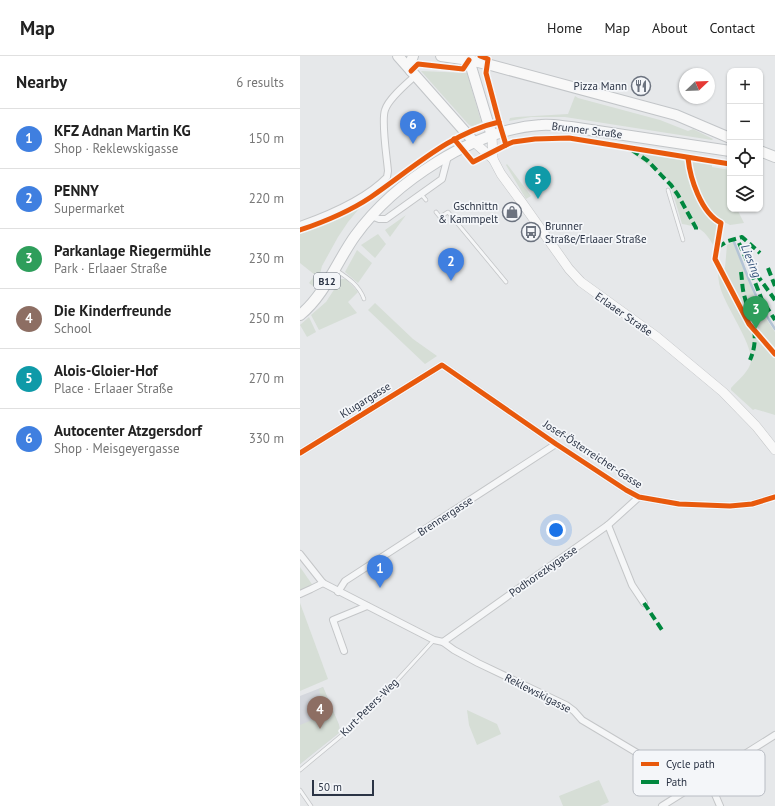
<!DOCTYPE html>
<meta charset="utf-8">
<style>
:root{--surface:#fff;--page:#f6f6f6;--text:#222;--muted:#767676;--line:#e0e0e0;--accent:#6c737f}
body{margin:0;font-family:"PT Sans",sans-serif;background:var(--page);color:var(--text)}
.controls{position:absolute;right:12px;top:12px;display:grid;overflow:hidden;border-radius:8px;box-shadow:0 1px 3px #0004}
.controls button{width:36px;height:36px;display:grid;place-items:center;padding:0;border:0;border-bottom:1px solid var(--line);background:var(--surface);color:var(--text);font:20px sans-serif}
.compass{position:absolute;left:379px;top:12px;width:36px;height:36px;border-radius:50%;background:var(--surface);box-shadow:0 1px 3px #0004;rotate:67deg}
.scale{position:absolute;left:12px;bottom:10px;width:62px;box-sizing:border-box;padding-left:4px;border:2px solid #2b3445;border-top:0;font-size:11px;line-height:14px;white-space:nowrap;color:#2b3445;-webkit-text-stroke:3px #f4f6f9;paint-order:stroke}
.you{position:absolute;left:256px;top:474px;width:14px;height:14px;margin:-10px;border:3px solid #fff;border-radius:50%;background:#1a73e8;box-shadow:0 0 0 6px #1a73e833}
.badge{display:grid;place-items:center;width:26px;height:26px;border-radius:50%;background:var(--accent);color:#fff;font-size:13px;font-weight:700}
.pin{position:absolute;translate:-50% -33px;filter:drop-shadow(0 1px 2px #0008)}
.pin::after{content:'';position:absolute;top:21px;width:14px;height:12px;background:inherit;clip-path:polygon(0 0,100% 0,50% 100%)}
.list{margin:0;padding:0;list-style:none}
h2{display:flex;justify-content:space-between;align-items:center;height:52px;margin:0;padding:0 16px;font-size:17px}
h2 small{font-size:13px;font-weight:400;color:var(--muted)}
.list li{display:grid;grid-template-columns:26px 1fr auto;gap:12px;align-items:center;box-sizing:border-box;height:60px;padding:0 16px;border-top:1px solid var(--line)}
.list b{display:block;font-size:15px;white-space:nowrap}
.list p{margin:0;font-size:13px;white-space:nowrap;color:var(--muted)}
.list em{font-size:13px;font-style:normal;color:var(--muted)}
.icon{flex:none;width:22px;height:22px;fill:none;stroke:currentColor;stroke-width:2;stroke-linecap:round;stroke-linejoin:round}
.map{position:relative;flex:none;width:475px;height:750px;overflow:hidden}
header{display:flex;align-items:center;gap:24px;box-sizing:border-box;height:56px;padding:0 20px;background:var(--surface);border-bottom:1px solid var(--line)}
header strong{font-size:19px}
nav{display:flex;gap:22px;margin-inline-start:auto;font-size:14px}
main{display:flex}
aside{flex:1;background:var(--surface)}
.map>svg:first-child{display:block}
.built{fill:#d4d7dd}
.green{fill:#d6ded6}
.lines{fill:none;stroke-linecap:round;stroke-linejoin:round}
.stream{stroke:#b4c4d5;stroke-width:2.5}
.lane-casing{stroke:#c4c6c8;stroke-width:4.5}
.street-casing{stroke:#c4c6c8;stroke-width:8}
.secondary-casing{stroke:#c4c6c8;stroke-width:10}
.primary-casing{stroke:#c2c5c8;stroke-width:12}
.lane{stroke:#f5f6f7;stroke-width:3}
.street{stroke:#f5f6f7;stroke-width:6}
.secondary{stroke:#f8f8f8;stroke-width:9}
.primary{stroke:#f8f8f8;stroke-width:10}
.quiet{stroke:#00873e;stroke-width:4;stroke-dasharray:8 4;stroke-linecap:butt}
.cycleway-casing{stroke:#f4f6f9;stroke-width:8}
.cycleway{stroke:#e8590c;stroke-width:5}
.labels{text-anchor:middle;stroke-width:3.5;stroke-linejoin:round;paint-order:stroke}
.shield{fill:#f4f6f9;stroke:#676e7b;stroke-width:1}
.shield-label{font-size:10px;font-weight:bold;fill:#2b3445}
.poi-label{font-size:11px;fill:#2b3445;stroke:#f4f6f9;text-anchor:end}
.street-label{font-size:11px;fill:#2b3445;stroke:#f4f6f9}
.water-label{font-size:12px;font-style:italic;fill:#34527a;stroke:#f4f6f9}
.key{fill:#f4f6f9;stroke:#b8bcc3;stroke-width:1}
.key-label{font-size:11px;fill:#2b3445}
</style>
<header>
<strong>Map</strong>
<nav><a>Home</a><a>Map</a><a>About</a><a>Contact</a></nav>
</header>
<main>
<aside>
<h2>Nearby<small>6 results</small></h2>
<ul class="list">
<li><span class="badge" style="background:#3f7fe0">1</span><div><b>KFZ Adnan Martin KG</b><p>Shop · Reklewskigasse</p></div><em>150 m</em></li>
<li><span class="badge" style="background:#3f7fe0">2</span><div><b>PENNY</b><p>Supermarket</p></div><em>220 m</em></li>
<li><span class="badge" style="background:#2e9e5b">3</span><div><b>Parkanlage Riegermühle</b><p>Park · Erlaaer Straße</p></div><em>230 m</em></li>
<li><span class="badge" style="background:#8d6e63">4</span><div><b>Die Kinderfreunde</b><p>School</p></div><em>250 m</em></li>
<li><span class="badge" style="background:#0f9aa8">5</span><div><b>Alois-Gloier-Hof</b><p>Place · Erlaaer Straße</p></div><em>270 m</em></li>
<li><span class="badge" style="background:#3f7fe0">6</span><div><b>Autocenter Atzgersdorf</b><p>Shop · Meisgeyergasse</p></div><em>330 m</em></li>
</ul>
</aside>
<div class="map">
<svg width="475" height="750" viewBox="0 0 475 750">
<rect width="100%" height="100%" fill="#e6e8ea"/>
<path class="built" d="M 23,631 L 39,669 L 40,676 L 0,708 L 0,640 Z"/>
<g class="green">
<path d="M 121,15 L 167,17 L 183,72 L 177,73 L 169,69 Z"/>
<path d="M 275,40 L 278,42 L 360,64 L 388,75 L 393,73 L 413,83 L 412,84 L 265,61 L 231,61 L 209,65 L 210,62 L 217,61 L 268,58 Z"/>
<path d="M 329,95 L 412,107 L 412,111 L 430,114 L 430,153 L 437,153 L 444,167 L 430,169 L 418,163 L 418,169 L 414,190 C 404,174 401,171 382,168 L 369,124 Z"/>
<path d="M 207,108 L 231,140 L 226,143 L 206,109 Z"/>
<path d="M 67,143 L 48,166 L 38,181 L 22,210 L 19,222 L 13,230 L 9,227 L 15,219 L 0,207 L 0,173 L 36,159 L 57,147 L 60,147 Z"/>
<path d="M 106,159 L 90,181 L 85,174 Z"/>
<path d="M 78,178 L 86,188 L 75,202 L 61,189 Z"/>
<path d="M 433,186 L 454,239 L 463,258 L 475,276 L 475,359 L 455,353 L 453,354 L 431,334 L 431,332 C 437,325 450,315 451,305 C 453,290 427,252 421,234 C 418,226 418,218 418,210 L 425,212 L 427,189 Z"/>
<path d="M 57,194 L 72,207 L 58,227 L 45,216 Z"/>
<path d="M 41,223 L 46,223 L 58,236 L 48,246 L 57,257 L 19,274 L 11,259 L 26,246 Z"/>
<path d="M 75,247 L 113,283 L 137,300 L 125,308 L 68,254 Z"/>
<path d="M 9,261 L 16,276 L 7,281 L 0,269 Z"/>
<path d="M 0,511 L 16,534 L 0,541 Z"/>
<path d="M 0,547 L 28,623 L 0,635 Z"/>
<path d="M 23,631 L 39,669 L 40,676 L 0,708 L 0,669 L 24,659 L 19,633 Z"/>
<path d="M 167,654 L 197,668 L 201,678 L 177,689 L 169,669 Z"/>
<path d="M 299,724 L 309,746 L 300,750 L 263,750 L 259,740 Z"/>
</g>
<g class="lines">
<path class="stream" d="M 434,186 C 446,216 456,246 475,273"/>
<g class="lane-casing">
<g id="lane">
<path d="M 368,134 L 383,184"/>
<path d="M 121,138 L 126,144"/>
<path d="M 136,156 L 140,161 L 148,156 L 206,226"/>
<path d="M 36,214 C 48,222 59,229 64,243"/>
<path d="M 0,714 L 47,675 L 91,631 L 134,584"/>
<path d="M 0,734 L 11,750"/>
</g>
</g>
<g class="street-casing">
<g id="street">
<path d="M 71,160 L 79,163 L 86,163 L 142,123 L 148,100"/>
<path d="M 0,169 C 28,159 66,143 87,121 L 88,115 C 87,102 81,65 85,54 C 88,43 107,27 116,19"/>
<path d="M 0,397 L 142,309 L 256,388 L 326,434 L 339,441 L 379,448 L 430,450 L 452,448 L 475,441"/>
<path d="M 308,469 L 332,529 L 344,547"/>
<path d="M 0,498 L 23,527 L 134,584 L 143,586 L 154,594 L 178,607 L 266,649 L 274,655 L 282,664 L 354,707 L 367,713 L 388,714 L 408,722"/>
<path d="M 38,536 L 45,525 L 256,388"/>
<path d="M 0,538 L 11,533 L 23,527"/>
<path d="M 143,586 L 308,469 L 339,441"/>
<path d="M 44,595 L 33,564 L 67,550"/>
<path d="M 408,722 L 420,750"/>
<path d="M 362,750 L 475,679"/>
</g>
</g>
<g class="secondary-casing">
<g id="secondary">
<path d="M 192,80 L 193,103"/>
<path d="M 175,87 L 193,103 L 201,118 L 223,148 L 269,213 L 281,226 L 357,281 L 423,336 L 456,370 L 475,394"/>
</g>
</g>
<g class="primary-casing">
<g id="primary">
<path d="M 98,0 L 175,87"/>
<path d="M 141,0 L 169,4 L 187,8 L 376,59 L 430,82"/>
<path d="M 169,4 L 192,80"/>
<path d="M 111,15 L 110,8 L 113,0"/>
<path d="M 460,95 L 475,101"/>
<path d="M 0,259 C 25,239 37,205 55,180 C 94,126 174,73 241,69 C 251,68 261,70 271,71 L 430,95"/>
</g>
</g>
<use href="#lane" class="lane"/>
<use href="#street" class="street"/>
<use href="#secondary" class="secondary"/>
<use href="#primary" class="primary"/>
<g class="quiet">
<path d="M 332,94 L 348,105 L 363,121 L 371,129 L 378,139 L 396,172 L 396,177"/>
<path d="M 439,187 L 447,205 L 475,244"/>
<path d="M 418,191 L 428,185 L 442,181 L 460,197"/>
<path d="M 468,212 L 475,230"/>
<path d="M 441,216 C 442,222 442,228 443,234 C 448,260 462,276 450,304"/>
<path d="M 451,216 L 462,244 L 475,264"/>
<path d="M 344,547 L 362,574"/>
</g>
<g class="cycleway-casing">
<g id="cycleway">
<path d="M 180,0 L 188,3 L 186,17 L 199,66"/>
<path d="M 111,15 L 118,8 L 163,13 L 169,4"/>
<path d="M 154,83 L 173,106 L 206,89 L 213,86 L 235,83 L 269,82 L 430,108"/>
<path d="M 388,102 C 390,122 401,157 421,167 L 415,203 L 449,268 L 475,298"/>
<path d="M 0,174 C 24,166 50,155 71,141 C 112,113 150,77 199,66 L 206,89"/>
<path d="M 0,397 L 142,309 L 256,388 L 326,434 L 339,441 L 379,448 L 430,450 L 452,448 L 475,441"/>
</g>
</g>
<use href="#cycleway" class="cycleway"/>
</g>
<defs>
<g id="restaurant-ring" transform="scale(1)"><circle r="9.5" fill="#f4f6f9" stroke="#6c737f" stroke-width="1.5"/><path d="M-5-6h1v4h1v-4h1v4h1v-4h1v5L-1.5 .5V6h-2V.5L-5-1ZM5-6V6H3V1.5H1.5Q1.5-4 5-6Z" fill="#6c737f"/></g>
<g id="shop-ring" transform="scale(1)"><circle r="9.5" fill="#f4f6f9" stroke="#6c737f" stroke-width="1.5"/><path d="M-5-2.5h2.3a2.7 3.5 0 0 1 5.4 0H5L5.5 6h-11ZM-1.5-2.5h3a1.5 2.3 0 0 0-3 0Z" fill="#6c737f"/></g>
<g id="bus-ring" transform="scale(1)"><circle r="9.5" fill="#f4f6f9" stroke="#6c737f" stroke-width="1.5"/><path d="M-5-6H5V4H4V6H2V4H-2V6H-4V4H-5ZM-3.5-4V0h7V-4ZM-3.5 1.2v1.5H-2V1.2ZM2 1.2v1.5H3.5V1.2Z" fill="#6c737f"/></g>
</defs>
<g fill-rule="evenodd">
<use href="#restaurant-ring" x="341" y="30"/>
<use href="#shop-ring" x="212" y="156"/>
<use href="#bus-ring" x="231" y="176"/>
</g>
<g class="labels">
<rect class="shield" x="14" y="217" width="26" height="16" rx="3"/>
<g class="shield-label">
<text x="27" y="229">B12</text>
</g>
<g class="poi-label">
<text x="327" y="34">Pizza Mann</text>
<text x="198" y="154">Gschnittn<tspan x="198" dy="13">&amp; Kammpelt</tspan></text>
<text x="245" y="174" text-anchor="start">Brunner<tspan x="245" dy="13">Straße/Erlaaer Straße</tspan></text>
</g>
<g class="street-label">
<text transform="translate(287 74) rotate(7)" y="4">Brunner Straße</text>
<text transform="translate(324 258) rotate(35)" y="4">Erlaaer Straße</text>
<text transform="translate(65 344) rotate(-32)" y="4">Klugargasse</text>
<text transform="translate(293 398) rotate(33)" y="4">Josef-Österreicher-Gasse</text>
<text transform="translate(145 460) rotate(-33)" y="4">Brennergasse</text>
<text transform="translate(243 515) rotate(-35)" y="4">Podhorezkygasse</text>
<text transform="translate(238 637) rotate(27)" y="4">Reklewskigasse</text>
<text transform="translate(69 651) rotate(-45)" y="4">Kurt-Peters-Weg</text>
</g>
<g class="water-label">
<text transform="translate(451 205) rotate(68)" y="4">Liesing</text>
</g>
</g>
<rect x="333" y="694" width="132" height="46" rx="6" class="key"/>
<rect x="341" y="706" width="18" height="4" fill="#e8590c"/>
<rect x="341" y="724" width="18" height="4" fill="#00873e"/>
<g class="key-label">
<text x="366" y="712">Cycle path</text>
<text x="366" y="730">Path</text>
</g>
</svg>
<div class="controls">
<button>+</button>
<button>−</button>
<button><svg class="icon" aria-label="locate" viewBox="0 0 24 24"><circle cx="12" cy="12" r="6"/><path d="M12 2v4M12 18v4M2 12h4M18 12h4"/></svg></button>
<button><svg class="icon" aria-label="layers" viewBox="0 0 24 24"><path d="M12 4l9 5-9 5-9-5zM3 14l9 5 9-5"/></svg></button>
</div>
<svg class="compass" viewBox="-18 -18 36 36"><path d="M0-13l5 13h-10z" fill="#e53935"/><path d="M0 13l5-13h-10z" fill="#767676"/></svg>
<div class="scale">50 m</div>
<div class="you"></div>
<div class="pin badge" style="left:80px;top:532px;background:#3f7fe0">1</div>
<div class="pin badge" style="left:151px;top:225px;background:#3f7fe0">2</div>
<div class="pin badge" style="left:456px;top:273px;background:#2e9e5b">3</div>
<div class="pin badge" style="left:20px;top:673px;background:#8d6e63">4</div>
<div class="pin badge" style="left:238px;top:143px;background:#0f9aa8">5</div>
<div class="pin badge" style="left:113px;top:88px;background:#3f7fe0">6</div>
</div>
</main>
